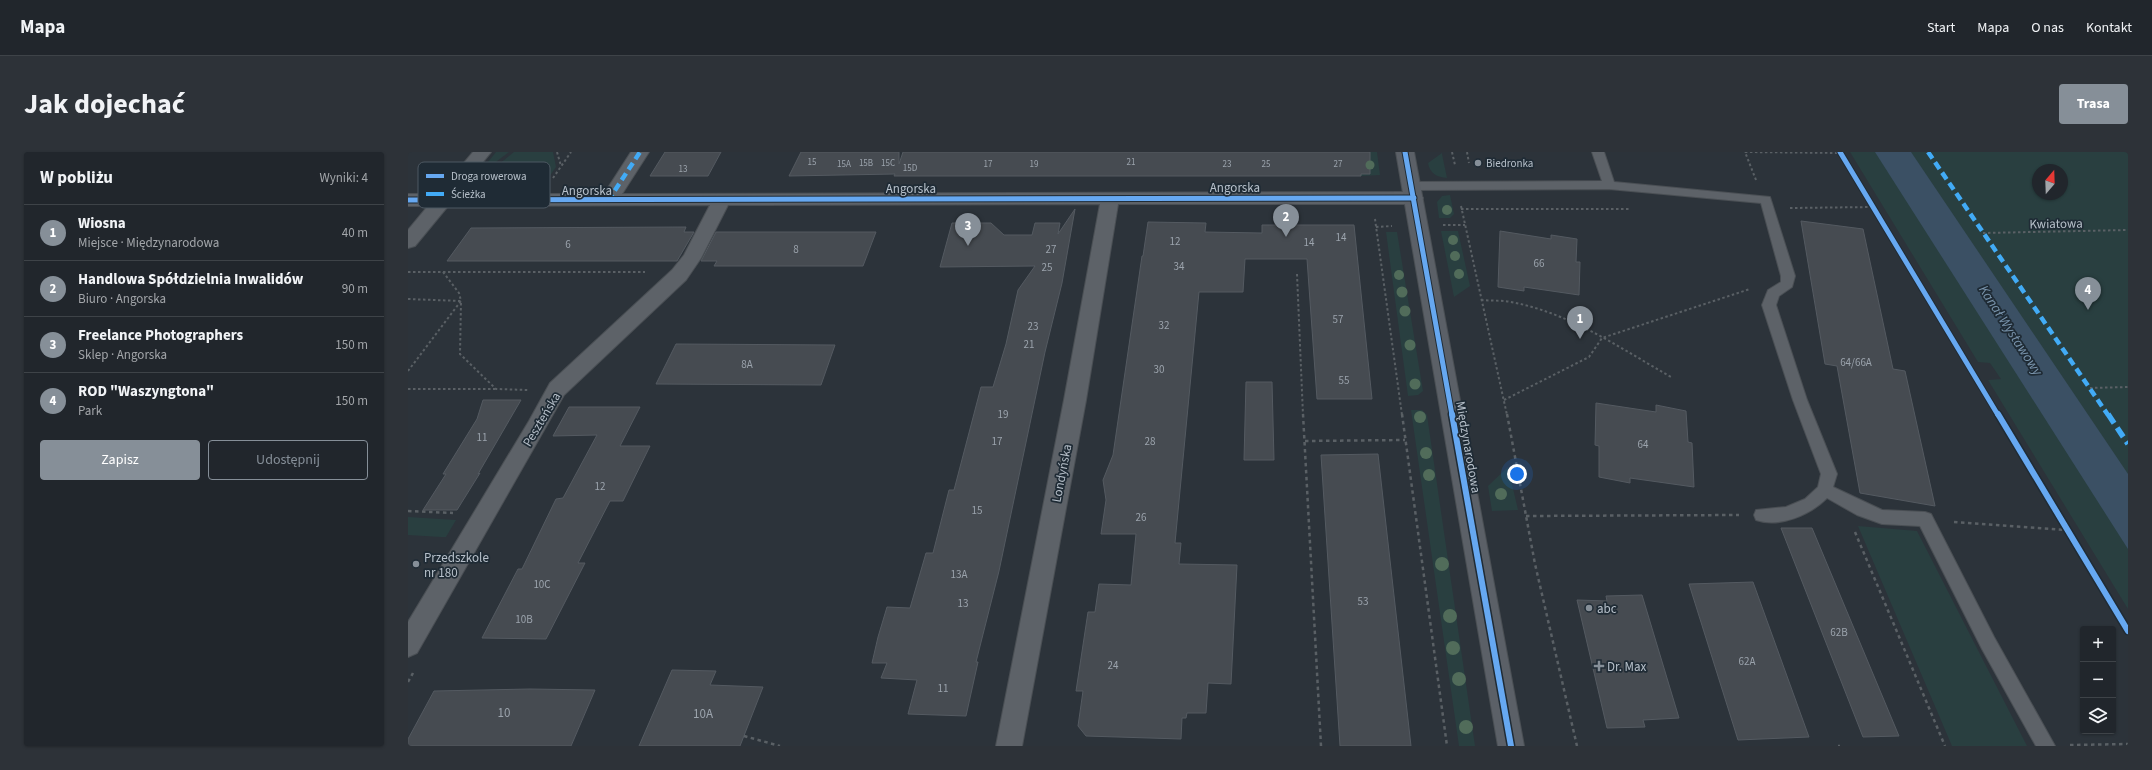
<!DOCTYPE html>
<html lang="pl">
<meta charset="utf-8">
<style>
:root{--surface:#21262c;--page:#2d3238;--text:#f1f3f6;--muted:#a2a5a9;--line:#3e4348;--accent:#868f98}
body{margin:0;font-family:"Source Sans 3",sans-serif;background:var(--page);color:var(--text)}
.controls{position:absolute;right:12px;bottom:12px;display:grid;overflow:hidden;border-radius:4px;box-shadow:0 1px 3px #0004}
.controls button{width:36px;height:36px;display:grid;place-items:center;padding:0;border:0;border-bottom:1px solid var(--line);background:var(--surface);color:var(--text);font:20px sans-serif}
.compass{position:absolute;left:1624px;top:12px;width:36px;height:36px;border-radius:50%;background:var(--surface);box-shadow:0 1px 3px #0004;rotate:19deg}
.you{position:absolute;left:1109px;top:322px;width:14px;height:14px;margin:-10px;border:3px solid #fff;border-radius:50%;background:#1a73e8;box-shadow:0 0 0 6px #1a73e833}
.badge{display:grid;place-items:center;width:26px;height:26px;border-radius:50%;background:var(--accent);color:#fff;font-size:13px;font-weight:700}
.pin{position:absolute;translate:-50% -33px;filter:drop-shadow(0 1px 2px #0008)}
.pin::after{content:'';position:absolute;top:21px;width:14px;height:12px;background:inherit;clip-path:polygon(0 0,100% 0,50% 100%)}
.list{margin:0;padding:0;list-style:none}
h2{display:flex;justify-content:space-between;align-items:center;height:52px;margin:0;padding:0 16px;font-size:17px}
h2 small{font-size:13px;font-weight:400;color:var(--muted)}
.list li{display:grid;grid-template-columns:26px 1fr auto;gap:12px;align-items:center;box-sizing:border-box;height:56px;padding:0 16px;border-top:1px solid var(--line)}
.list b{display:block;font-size:15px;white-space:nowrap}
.list p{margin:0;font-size:13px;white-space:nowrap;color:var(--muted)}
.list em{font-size:13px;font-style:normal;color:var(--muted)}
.actions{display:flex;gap:8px;padding:12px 16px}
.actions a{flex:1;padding:9px 0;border:1px solid var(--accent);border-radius:4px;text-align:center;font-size:14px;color:var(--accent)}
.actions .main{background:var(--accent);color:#fff}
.icon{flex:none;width:22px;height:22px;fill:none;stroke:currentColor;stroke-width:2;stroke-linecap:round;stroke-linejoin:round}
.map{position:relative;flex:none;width:1720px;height:594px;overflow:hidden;border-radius:4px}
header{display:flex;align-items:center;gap:24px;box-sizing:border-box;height:56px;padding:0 20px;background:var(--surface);border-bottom:1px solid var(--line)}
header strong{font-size:19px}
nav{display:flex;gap:22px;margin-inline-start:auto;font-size:14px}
.intro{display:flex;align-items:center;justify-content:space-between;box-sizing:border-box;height:96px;padding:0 24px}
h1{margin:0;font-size:28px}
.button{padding:10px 18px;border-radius:4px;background:var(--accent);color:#fff;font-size:14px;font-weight:700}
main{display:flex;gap:24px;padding:0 24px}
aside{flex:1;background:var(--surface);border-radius:4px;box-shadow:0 1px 3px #0004}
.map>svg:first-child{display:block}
.green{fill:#293f40;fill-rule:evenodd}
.water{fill:#3b5064}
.building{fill:#464b51;stroke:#545a61}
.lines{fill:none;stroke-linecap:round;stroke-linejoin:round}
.lane-casing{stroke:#4a4f54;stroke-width:2}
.street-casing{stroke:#4a4f54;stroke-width:2}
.secondary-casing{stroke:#4a4f54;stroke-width:2}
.path-far1{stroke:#5a6065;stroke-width:2;stroke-dasharray:2.5 2.5;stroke-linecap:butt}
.path{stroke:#5a6065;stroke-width:2.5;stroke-dasharray:3.5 3.5;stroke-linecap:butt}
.lane{fill:#5d6268;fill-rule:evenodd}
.street{fill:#5d6268;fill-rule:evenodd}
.secondary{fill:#5b6067;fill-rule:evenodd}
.quiet-far1{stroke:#42abf6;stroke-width:4.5;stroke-dasharray:8 4.5;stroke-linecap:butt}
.quiet{stroke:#42abf6;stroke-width:5.5;stroke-dasharray:11 5.5;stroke-linecap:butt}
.cycleway-far1-casing{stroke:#1f2b35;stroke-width:7}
.cycleway-casing{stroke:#1f2b35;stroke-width:9}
.cycleway-far1{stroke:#66a8f1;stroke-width:5}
.cycleway{stroke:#66a8f1;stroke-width:6}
.tree{fill:#516c5a}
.poi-dot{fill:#868f98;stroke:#1f2b35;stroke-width:1.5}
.labels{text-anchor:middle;stroke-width:3.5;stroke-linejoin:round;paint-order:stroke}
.far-number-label{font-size:9px;fill:#9ba3ac}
.far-poi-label{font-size:11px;fill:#b7c0ca;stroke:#1f2b35;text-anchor:start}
.number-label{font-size:11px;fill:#9ba3ac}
.street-label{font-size:13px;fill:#b7c0ca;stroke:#1f2b35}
.poi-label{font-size:13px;fill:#b7c0ca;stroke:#1f2b35;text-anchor:start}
.near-number-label{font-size:13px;fill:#9ba3ac}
.water-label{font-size:14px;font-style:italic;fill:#7994ac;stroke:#1f2b35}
.key{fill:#1f2b35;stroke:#4d5862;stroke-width:1}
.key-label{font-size:11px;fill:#b7c0ca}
</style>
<header>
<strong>Mapa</strong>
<nav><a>Start</a><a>Mapa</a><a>O nas</a><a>Kontakt</a></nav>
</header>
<div class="intro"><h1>Jak dojechać</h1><a class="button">Trasa</a></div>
<main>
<aside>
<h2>W pobliżu<small>Wyniki: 4</small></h2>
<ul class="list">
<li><span class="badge">1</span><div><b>Wiosna</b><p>Miejsce · Międzynarodowa</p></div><em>40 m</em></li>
<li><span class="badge">2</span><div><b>Handlowa Spółdzielnia Inwalidów</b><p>Biuro · Angorska</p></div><em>90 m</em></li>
<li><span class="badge">3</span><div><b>Freelance Photographers</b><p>Sklep · Angorska</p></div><em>150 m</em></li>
<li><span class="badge">4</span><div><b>ROD &quot;Waszyngtona&quot;</b><p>Park</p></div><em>150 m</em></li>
</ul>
<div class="actions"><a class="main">Zapisz</a><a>Udostępnij</a></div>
</aside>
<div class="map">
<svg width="1720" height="594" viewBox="0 0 1720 594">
<rect width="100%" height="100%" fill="#2c333a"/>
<g class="green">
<path d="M 88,0 L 101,0 L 68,25 Z"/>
<path d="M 106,0 L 145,0 L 148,15 L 134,35 L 71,34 L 70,29 Z"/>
<path d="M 951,0 L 969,0 L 972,23 L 953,24 Z"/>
<path d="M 1442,0 L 1720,0 L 1720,457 L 1580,228 L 1593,227 L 1582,211 L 1570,210 ZM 1630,18 L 1654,18 L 1654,42 L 1630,42 Z"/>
<path d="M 1034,1 L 1034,2 L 1039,26 C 1029,25 1022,22 1020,11 Z"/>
<path d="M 1042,43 L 1046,62 L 1042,66 L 1031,66 L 1029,50 L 1034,44 Z"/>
<path d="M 1033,79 L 1050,79 L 1062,134 L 1046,145 Z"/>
<path d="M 978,80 L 989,80 L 1015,239 L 1010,243 L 1000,244 Z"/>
<path d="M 1003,258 L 1014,258 L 1019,263 L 1067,594 L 1051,594 Z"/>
<path d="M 1100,315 L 1110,358 L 1084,359 L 1080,334 Z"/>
<path d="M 0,365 L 48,368 L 38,385 L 33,385 L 0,383 Z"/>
<path d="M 1450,374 L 1509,379 L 1619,594 L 1544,594 Z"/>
</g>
<path class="water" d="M 1467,0 L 1503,0 L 1720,322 L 1720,397 Z"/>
<g class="building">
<path d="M 257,0 L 313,0 L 300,24 L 242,24 Z"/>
<path d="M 393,0 L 491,0 L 491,12 L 495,0 L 962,0 L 962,22 L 953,22 L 953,24 L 486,24 L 487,22 L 381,24 Z"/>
<path d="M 667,57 L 654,131 L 637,200 L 591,419 L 568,510 L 570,510 L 558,564 L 500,562 L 509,528 L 473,526 L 479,511 L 464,511 L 470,485 L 479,455 L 502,456 L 518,401 L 525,401 L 541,338 L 546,338 L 573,235 L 585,235 L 598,192 L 610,138 L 627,114 L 532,115 L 544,71 L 583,71 L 596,83 L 624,83 L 627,71 L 652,71 L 650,82 Z"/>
<path d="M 1393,69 L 1455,77 L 1485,217 L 1497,219 L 1527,354 L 1452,341 L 1429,214 L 1417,212 Z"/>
<path d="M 740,70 L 798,71 L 797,80 L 854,81 L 854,73 L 946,73 L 964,247 L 909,247 L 899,107 L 837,107 L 835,140 L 791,140 L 767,391 L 773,391 L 771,412 L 829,413 L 823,532 L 800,531 L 798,561 L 779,561 L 778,566 L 774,566 L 773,587 L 678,584 L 670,574 L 675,539 L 668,539 L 680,460 L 687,460 L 691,432 L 723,433 L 728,382 L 693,382 L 698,348 L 695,328 L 705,303 L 734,104 L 735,104 Z"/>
<path d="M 278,75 L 276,80 L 286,80 L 269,109 L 39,109 L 63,76 Z"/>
<path d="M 1092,79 L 1143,87 L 1143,83 L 1169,87 L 1168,110 L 1172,110 L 1171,143 L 1116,135 L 1116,139 L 1090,135 Z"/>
<path d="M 308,80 L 468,80 L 455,114 L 306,114 L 309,109 L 293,109 Z"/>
<path d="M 268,192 L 427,193 L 413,233 L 248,232 Z"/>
<path d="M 838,230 L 864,230 L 866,308 L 836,308 Z"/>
<path d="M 75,248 L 113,248 L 70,322 L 72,321 L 49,358 L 15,358 L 38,322 L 35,322 L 69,267 Z"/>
<path d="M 1188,251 L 1248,260 L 1248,253 L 1278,259 L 1280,290 L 1284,291 L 1286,335 L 1222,326 L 1222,331 L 1191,325 L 1191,294 L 1187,293 Z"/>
<path d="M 161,255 L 232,255 L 212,294 L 242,294 L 215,349 L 202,349 L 170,411 L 177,411 L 138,487 L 74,486 L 110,417 L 114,417 L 148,347 L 155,346 L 189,283 L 145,284 Z"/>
<path d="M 970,302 L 1003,594 L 932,594 L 913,303 Z"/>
<path d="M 1373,376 L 1404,376 L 1491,584 L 1455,585 Z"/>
<path d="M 1345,430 L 1401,585 L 1330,588 L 1281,432 Z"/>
<path d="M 1234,443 L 1271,566 L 1235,568 L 1237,575 L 1199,576 L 1169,448 L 1199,449 L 1198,444 Z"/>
<path d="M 264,518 L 308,519 L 302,533 L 355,535 L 332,594 L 231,594 Z"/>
<path d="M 122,537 L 187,538 L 163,594 L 0,594 L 0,587 L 26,539 Z"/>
</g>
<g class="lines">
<g class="lane-casing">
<path id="lane" d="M 1184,0 L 1196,0 L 1206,30 L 1362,45 L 1387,124 L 1384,135 L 1371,144 L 1368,153 L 1399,248 L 1429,322 L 1425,335 L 1474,358 L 1517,360 L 1523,362 L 1586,485 L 1647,594 L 1628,594 L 1574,497 L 1512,374 L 1474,372 L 1449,363 L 1419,346 C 1402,363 1372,376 1348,368 L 1346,363 L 1348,358 L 1378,355 L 1397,347 L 1410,335 L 1413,322 L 1385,248 L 1354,153 L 1360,138 L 1373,130 L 1373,124 L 1353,51 L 1201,37 L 1004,38 L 998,34 L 1004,30 L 1194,29 Z"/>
</g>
<g class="street-casing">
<path id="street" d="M 65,0 L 83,0 L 49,42 L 196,42 L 223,0 L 241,0 L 214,42 L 1006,40 L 1012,42 L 1015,46 L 1012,50 L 1006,52 L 710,52 L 678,248 L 614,594 L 588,594 L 656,248 L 692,52 L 320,53 L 293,106 L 278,128 L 156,243 L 9,501 L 0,505 L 0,470 L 121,269 L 142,231 L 264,118 L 276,103 L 302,53 L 40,54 L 7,94 L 0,96 L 0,78 L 20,54 L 0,54 L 0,42 L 30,42 Z"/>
</g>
<g class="secondary-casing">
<path id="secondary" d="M 988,0 L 1006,0 L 1116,594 L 1090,594 Z"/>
</g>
<g class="path-far1">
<path d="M 149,0 L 153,14"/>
<path d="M 1044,0 L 1047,13"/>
<path d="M 1059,0 L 1061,11"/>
<path d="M 145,26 L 163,0"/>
<path d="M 1348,28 L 1337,0 L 1433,1"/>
<path d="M 1053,54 L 1099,263"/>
<path d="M 1382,56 L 1465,55"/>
<path d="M 1053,57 L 1221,57"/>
<path d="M 967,67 L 994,263"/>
<path d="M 1035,73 L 1057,73"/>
<path d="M 968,75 L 984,74"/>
<path d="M 1575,81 L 1720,78"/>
<path d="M 0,120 L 237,120"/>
<path d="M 889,122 L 895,263"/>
<path d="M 0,147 L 53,149 L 52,202 L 88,237 L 120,238"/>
<path d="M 1073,148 C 1083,149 1093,148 1103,150 C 1162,161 1212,196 1263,225"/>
<path d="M 0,219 L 53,149 L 51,141 L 35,120"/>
<path d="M 1682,236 L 1720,235"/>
<path d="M 0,237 L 87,237"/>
<path d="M 1096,248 L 1181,205 L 1194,186 L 1342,137"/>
</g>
<g class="path">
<path d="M 895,262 L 913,594"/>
<path d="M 994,262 L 1039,594"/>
<path d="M 1099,262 L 1127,412 L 1169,594"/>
<path d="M 897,289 L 997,288"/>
<path d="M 0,359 L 45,361"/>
<path d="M 1118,364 L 1331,363"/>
<path d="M 1546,370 L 1659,378"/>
<path d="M 1447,380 L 1537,594"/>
<path d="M 0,530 L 5,521"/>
<path d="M 336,584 L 372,594"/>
<path d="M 1662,593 L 1720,592"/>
<path d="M 1430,594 L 1432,594"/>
</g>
<use href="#lane" class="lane"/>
<use href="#street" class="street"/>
<use href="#secondary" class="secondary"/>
<g class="quiet-far1">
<path d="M 1520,0 L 1700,263"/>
<path d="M 200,49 L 232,0"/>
</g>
<path class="quiet" d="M 1700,262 L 1720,292"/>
<g class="cycleway-far1-casing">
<g id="cycleway-far1">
<path d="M 997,0 L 1044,263"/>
<path d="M 1432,0 L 1590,263"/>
<path d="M 0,48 L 1006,46"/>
</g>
</g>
<g class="cycleway-casing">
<g id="cycleway">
<path d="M 1044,262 L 1103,594"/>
<path d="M 1590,262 L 1720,479"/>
</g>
</g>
<use href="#cycleway-far1" class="cycleway-far1"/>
<use href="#cycleway" class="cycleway"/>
</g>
<g class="tree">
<circle cx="962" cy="13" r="4.5"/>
<circle cx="1039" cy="58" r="5"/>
<circle cx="1045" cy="88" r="5"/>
<circle cx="1047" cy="104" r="5"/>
<circle cx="1051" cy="122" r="5"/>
<circle cx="991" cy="123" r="5"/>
<circle cx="994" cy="140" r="5.5"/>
<circle cx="997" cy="159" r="5.5"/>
<circle cx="1002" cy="193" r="5.5"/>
<circle cx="1007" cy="232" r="5.5"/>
<circle cx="1012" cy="265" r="6"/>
<circle cx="1018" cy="301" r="6"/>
<circle cx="1021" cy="323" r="6"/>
<circle cx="1093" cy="342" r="6"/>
<circle cx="1034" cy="412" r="7"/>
<circle cx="1042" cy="464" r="7"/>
<circle cx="1045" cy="496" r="7"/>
<circle cx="1051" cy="527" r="7"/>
<circle cx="1058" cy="575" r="7"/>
</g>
<g class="poi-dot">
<circle cx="1070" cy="11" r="4"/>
<circle cx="8" cy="412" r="4"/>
<circle cx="1181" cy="456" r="4"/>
<path d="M1189 508h4v4h4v4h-4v4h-4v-4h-4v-4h4z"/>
</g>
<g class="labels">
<g class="far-number-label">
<text x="404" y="13">15</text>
<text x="723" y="13">21</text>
<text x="458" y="14">15B</text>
<text x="480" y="14">15C</text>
<text x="436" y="15">15A</text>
<text x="580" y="15">17</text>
<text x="626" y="15">19</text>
<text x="819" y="15">23</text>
<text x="858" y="15">25</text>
<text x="930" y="15">27</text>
<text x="502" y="19">15D</text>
<text x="275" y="20">13</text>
</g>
<g class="far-poi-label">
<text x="1078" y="15">Biedronka</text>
</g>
<g class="number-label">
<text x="933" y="89">14</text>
<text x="767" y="93">12</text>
<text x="901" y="94">14</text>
<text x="160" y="96">6</text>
<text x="388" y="101">8</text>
<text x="643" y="101">27</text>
<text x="1131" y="115">66</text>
<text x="771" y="118">34</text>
<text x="639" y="119">25</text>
<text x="930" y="171">57</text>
<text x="756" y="177">32</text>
<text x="625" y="178">23</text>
<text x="621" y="196">21</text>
<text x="1448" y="214">64/66A</text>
<text x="339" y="216">8A</text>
<text x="751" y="221">30</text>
<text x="936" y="232">55</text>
<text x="595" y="266">19</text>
<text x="74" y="289">11</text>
<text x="589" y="293">17</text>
<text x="742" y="293">28</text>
<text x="1235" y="296">64</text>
<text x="192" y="338">12</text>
<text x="569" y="362">15</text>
<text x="733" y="369">26</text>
<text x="551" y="426">13A</text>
<text x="134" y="436">10C</text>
<text x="955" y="453">53</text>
<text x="555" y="455">13</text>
<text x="116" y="471">10B</text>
<text x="1431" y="484">62B</text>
<text x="1339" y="513">62A</text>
<text x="705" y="517">24</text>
<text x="535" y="540">11</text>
</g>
<g class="street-label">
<text x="827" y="40">Angorska</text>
<text x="503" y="41">Angorska</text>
<text x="179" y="43">Angorska</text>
<text transform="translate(1648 71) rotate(-1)" y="5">Kwiatowa</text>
<text transform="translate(133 267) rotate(-59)" y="5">Peszteńska</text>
<text transform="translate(1061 295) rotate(80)" y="5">Międzynarodowa</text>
<text transform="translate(653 321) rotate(-79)" y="5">Londyńska</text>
</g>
<g class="poi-label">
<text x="16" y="410">Przedszkole<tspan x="16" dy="15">nr 180</tspan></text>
<text x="1189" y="461">abc</text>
<text x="1199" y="519">Dr. Max</text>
</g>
<g class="near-number-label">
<text x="96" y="565">10</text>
<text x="295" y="566">10A</text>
</g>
<g class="water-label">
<text transform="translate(1603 178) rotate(57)" y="5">Kanał Wystawowy</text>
</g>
</g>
<rect x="10" y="10" width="132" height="46" rx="6" class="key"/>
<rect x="18" y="22" width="18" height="4" fill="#66a8f1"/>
<rect x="18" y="40" width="18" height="4" fill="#42abf6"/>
<g class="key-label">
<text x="43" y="28">Droga rowerowa</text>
<text x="43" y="46">Ścieżka</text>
</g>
</svg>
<div class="controls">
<button>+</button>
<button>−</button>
<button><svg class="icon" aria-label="layers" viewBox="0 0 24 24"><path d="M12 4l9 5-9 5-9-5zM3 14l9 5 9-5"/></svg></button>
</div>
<svg class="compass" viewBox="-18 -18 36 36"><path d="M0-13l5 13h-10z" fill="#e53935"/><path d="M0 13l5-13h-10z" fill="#a2a5a9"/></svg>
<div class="you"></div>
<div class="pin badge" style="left:1172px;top:187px">1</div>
<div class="pin badge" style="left:878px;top:85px">2</div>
<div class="pin badge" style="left:560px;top:94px">3</div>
<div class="pin badge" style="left:1680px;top:158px">4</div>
</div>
</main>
